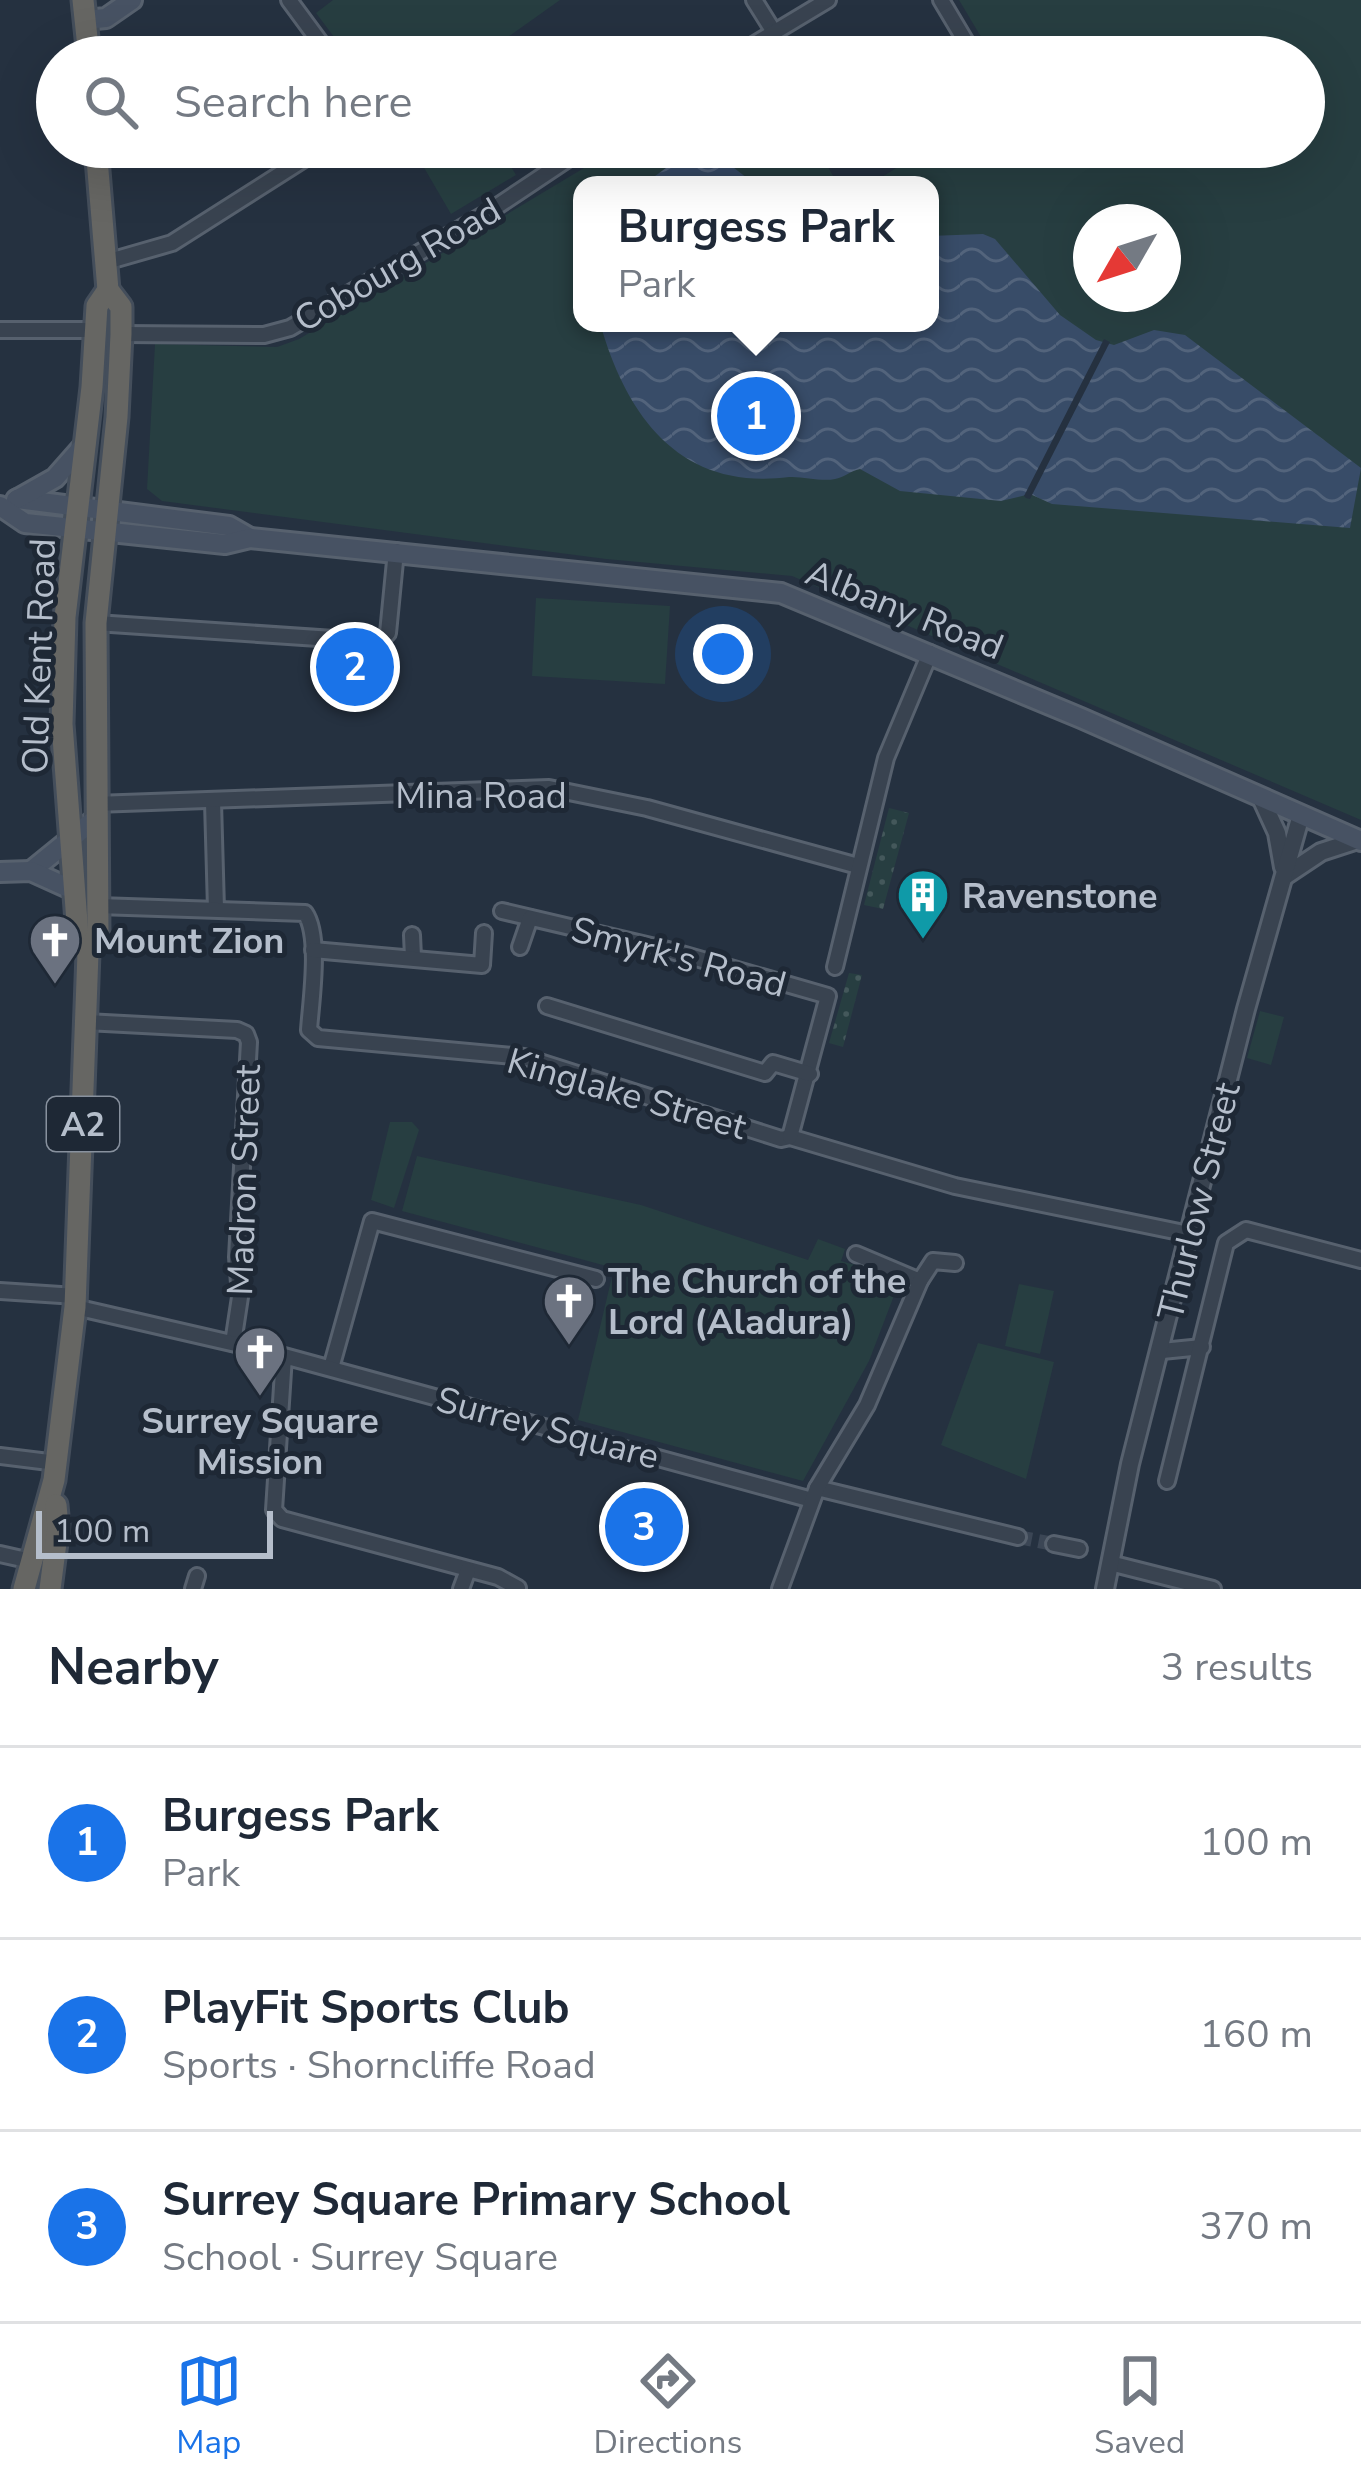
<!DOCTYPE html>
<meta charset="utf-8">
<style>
:root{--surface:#fff;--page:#f6f6f7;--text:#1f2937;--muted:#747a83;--line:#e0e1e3;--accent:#1a73e8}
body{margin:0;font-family:"Nunito Sans",sans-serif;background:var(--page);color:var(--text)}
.compass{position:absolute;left:1073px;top:204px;width:108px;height:108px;border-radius:50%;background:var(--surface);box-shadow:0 12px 48px #0002;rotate:231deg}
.scale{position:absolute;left:36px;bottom:30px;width:237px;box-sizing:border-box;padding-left:12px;border:6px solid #b5becb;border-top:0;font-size:33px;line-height:42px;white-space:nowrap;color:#b5becb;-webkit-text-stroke:9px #1e2835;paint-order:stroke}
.you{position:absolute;left:723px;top:654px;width:42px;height:42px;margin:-30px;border:9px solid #fff;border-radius:50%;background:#1a73e8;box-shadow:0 0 0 18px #1a73e833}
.badge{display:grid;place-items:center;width:78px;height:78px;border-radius:50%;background:var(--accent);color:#fff;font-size:39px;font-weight:700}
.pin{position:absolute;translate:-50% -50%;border:6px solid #fff;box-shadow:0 3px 12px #0006}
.popup{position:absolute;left:573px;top:176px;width:366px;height:156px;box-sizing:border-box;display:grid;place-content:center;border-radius:24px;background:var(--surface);filter:drop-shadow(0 3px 9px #0005);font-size:39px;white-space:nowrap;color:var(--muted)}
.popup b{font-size:45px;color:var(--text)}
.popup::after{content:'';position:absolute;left:50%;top:100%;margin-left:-24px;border:24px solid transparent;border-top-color:var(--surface)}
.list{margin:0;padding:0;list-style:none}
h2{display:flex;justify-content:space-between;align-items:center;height:156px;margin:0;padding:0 48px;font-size:51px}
h2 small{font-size:39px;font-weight:400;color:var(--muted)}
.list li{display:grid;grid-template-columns:78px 1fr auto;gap:36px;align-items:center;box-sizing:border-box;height:192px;padding:0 48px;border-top:3px solid var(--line)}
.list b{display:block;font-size:45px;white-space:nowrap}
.list p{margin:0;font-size:39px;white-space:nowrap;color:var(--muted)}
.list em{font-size:39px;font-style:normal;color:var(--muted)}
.icon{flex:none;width:66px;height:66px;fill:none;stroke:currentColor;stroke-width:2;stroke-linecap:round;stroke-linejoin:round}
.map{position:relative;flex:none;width:1361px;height:1589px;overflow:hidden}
.search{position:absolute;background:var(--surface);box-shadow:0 12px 48px #0002;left:36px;right:36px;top:36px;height:132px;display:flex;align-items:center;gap:30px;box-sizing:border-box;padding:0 42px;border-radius:66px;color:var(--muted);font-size:45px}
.sheet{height:732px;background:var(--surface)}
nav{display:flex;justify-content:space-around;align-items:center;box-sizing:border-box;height:168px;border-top:3px solid var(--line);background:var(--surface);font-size:33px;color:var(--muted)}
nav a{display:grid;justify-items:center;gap:6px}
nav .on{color:var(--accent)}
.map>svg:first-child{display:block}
.grass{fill:url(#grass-dots)}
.park{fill:#273e41;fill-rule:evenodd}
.water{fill:url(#water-waves)}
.pier{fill:#253140}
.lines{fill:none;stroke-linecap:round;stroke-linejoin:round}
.minor-tunnel{stroke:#3b4655;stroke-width:14;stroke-dasharray:14 7;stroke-linecap:butt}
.minor-casing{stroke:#57616e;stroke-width:20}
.tertiary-casing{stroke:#57616e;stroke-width:22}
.secondary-casing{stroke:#57616e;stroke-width:24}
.trunk-casing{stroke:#444e5b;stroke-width:27}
.minor{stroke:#394350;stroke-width:14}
.tertiary{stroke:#394350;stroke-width:16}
.secondary{stroke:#475263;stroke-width:18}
.trunk{stroke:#666663;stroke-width:21}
.labels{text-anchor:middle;stroke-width:10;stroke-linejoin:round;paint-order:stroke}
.shield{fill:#1e2835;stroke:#88919e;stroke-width:3}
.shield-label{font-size:33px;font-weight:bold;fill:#b5becb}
.street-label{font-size:36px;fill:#b5becb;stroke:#1e2835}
.poi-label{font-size:36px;font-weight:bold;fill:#b5becb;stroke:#1e2835;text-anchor:start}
</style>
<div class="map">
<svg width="1361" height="1589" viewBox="0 0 1361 1589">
<defs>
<pattern id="grass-dots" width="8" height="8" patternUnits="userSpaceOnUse" patternTransform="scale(3)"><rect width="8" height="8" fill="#273e41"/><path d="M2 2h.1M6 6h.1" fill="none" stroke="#44585b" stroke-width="1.8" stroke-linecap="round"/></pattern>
<pattern id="water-waves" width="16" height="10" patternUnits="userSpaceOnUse" patternTransform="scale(3)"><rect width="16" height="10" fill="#384c68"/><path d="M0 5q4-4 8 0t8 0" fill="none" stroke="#53647c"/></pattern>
</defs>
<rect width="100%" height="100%" fill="#253140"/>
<g class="grass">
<path d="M 889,808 L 909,813 L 883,909 L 864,905 Z"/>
<path d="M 849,973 L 862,975 L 843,1047 L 829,1043 Z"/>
</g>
<g class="park">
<path d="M 333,0 L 560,0 L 480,57 L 349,57 L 316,13 Z"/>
<path d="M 959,0 L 1361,0 L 1361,820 L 792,576 L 606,559 L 162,501 L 147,489 L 155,344 L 277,347 L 299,339 L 619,147 L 817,147 L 838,185 L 582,185 L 582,323 L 930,323 L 930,185 L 869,185 L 930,147 L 1304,147 L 1304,57 L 993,57 ZM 1091,222 L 1163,222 L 1163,294 L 1091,294 Z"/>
<path d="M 412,147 L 499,147 L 516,175 L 451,214 Z"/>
<path d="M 536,598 L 670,606 L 665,684 L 532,676 Z"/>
<path d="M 1260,1011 L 1284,1017 L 1271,1065 L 1247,1058 Z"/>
<path d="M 390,1122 L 412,1122 L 419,1130 L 394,1208 L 371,1200 Z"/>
<path d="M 417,1156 L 641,1205 L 808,1260 L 818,1239 L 845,1249 L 841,1261 L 869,1269 L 866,1282 L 895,1293 L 869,1361 L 803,1481 L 578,1420 L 614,1268 L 402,1211 Z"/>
<path d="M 1019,1284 L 1054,1291 L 1040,1354 L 1005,1346 Z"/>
<path d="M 978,1343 L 1054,1362 L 1026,1479 L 941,1445 Z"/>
</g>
<g class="water">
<path d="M 711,150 L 756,185 L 643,185 L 670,165 Z"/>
<path d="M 983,234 L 995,239 L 1060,315 L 1096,340 L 1114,345 L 1154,330 L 1185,335 L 1361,468 L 1350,528 L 1052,504 L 1030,494 L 1001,501 L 900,491 L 860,469 C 850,471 843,478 835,479 C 821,482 803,476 789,477 C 681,491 627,418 600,323 L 930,323 L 930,236 Z"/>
</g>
<path class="pier" d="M 1104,339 L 1110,342 L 1030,499 L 1026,498 L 1024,496 Z"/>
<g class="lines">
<path class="minor-tunnel" d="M 1018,1537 L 1054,1544"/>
<g class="minor-casing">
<g id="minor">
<path d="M 289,0 L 331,57"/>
<path d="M 754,0 L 774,32"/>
<path d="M 941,0 L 975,57"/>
<path d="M 733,57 L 828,0"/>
<path d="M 106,262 L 172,243 L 323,147"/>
<path d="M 0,330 L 97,330"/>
<path d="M 121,334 L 264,335 L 290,328 L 487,213 L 586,147"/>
<path d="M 96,623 L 378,642 L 388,633 L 396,551"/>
<path d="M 213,802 L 216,909"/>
<path d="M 95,804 L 549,788 L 647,808 L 858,866"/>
<path d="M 98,906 L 305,913 C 321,936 311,1001 309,1030 L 318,1038 L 524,1057 L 781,1139 L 790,1137 L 955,1186 L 1189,1234"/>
<path d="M 502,911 L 668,950 L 828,996 L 790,1137"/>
<path d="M 412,935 L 413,957"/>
<path d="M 520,947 L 530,918"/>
<path d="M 313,950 L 482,965 L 484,933"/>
<path d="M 835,967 L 886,758 L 930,653"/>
<path d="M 547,1006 L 765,1073 L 773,1063 L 810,1074"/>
<path d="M 86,1022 L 237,1030 L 246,1034 L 249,1042 L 237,1257 L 240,1297 L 233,1343"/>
<path d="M 856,1254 L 920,1281"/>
<path d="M 0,1291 L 76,1296"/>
<path d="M 75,1307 L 253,1348"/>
<path d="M 1162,1351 L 1202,1347"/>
<path d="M 331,1368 L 372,1221 L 596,1279"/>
<path d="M 0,1456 L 57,1463"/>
<path d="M 1167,1481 L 1226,1243 L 1246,1230 L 1361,1260"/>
<path d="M 817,1488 L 1018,1537"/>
<path d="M 1054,1544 L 1079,1549"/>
<path d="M 0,1554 L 31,1561"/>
<path d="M 1110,1563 L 1213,1589"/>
<path d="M 518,1588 L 498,1577 L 282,1519 L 274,1510 L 284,1356 L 812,1500"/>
<path d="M 193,1589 L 197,1576"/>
<path d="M 461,1589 L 468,1570"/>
<path d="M 780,1589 L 817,1488 L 867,1405 L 920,1281 L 933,1261 L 955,1263"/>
</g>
</g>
<g class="tertiary-casing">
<g id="tertiary">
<path d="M 1261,798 L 1277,833 L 1283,867"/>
<path d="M 1285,876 L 1321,852 L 1358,840"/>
<path d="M 1105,1589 L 1130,1464 L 1246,1009 L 1301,815"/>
</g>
</g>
<g class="secondary-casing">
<g id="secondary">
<path d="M 85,20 L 106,18 L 132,0"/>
<path d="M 17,499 L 229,526 L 250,538"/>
<path d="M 16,500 L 55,478 L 85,444"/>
<path d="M 0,506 L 25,523 L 225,544 L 250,538 L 781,593 L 1081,718 L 1361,841"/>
<path d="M 31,871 L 95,819"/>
<path d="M 0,872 L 31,871 L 73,890"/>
</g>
</g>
<g class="trunk-casing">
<g id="trunk">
<path d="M 83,0 L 89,57"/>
<path d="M 88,953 L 78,935 L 62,724 L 65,617 L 92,387 L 97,306 L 108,290"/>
<path d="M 24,1589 L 54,1480 L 75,1307 L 88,953 L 98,934 L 96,623 L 117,417 L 121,334 L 121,307 L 108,290 L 96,147"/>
<path d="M 50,1589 L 58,1527 L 56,1505"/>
</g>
</g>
<use href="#minor" class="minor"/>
<use href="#tertiary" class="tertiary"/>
<use href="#secondary" class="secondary"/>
<use href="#trunk" class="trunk"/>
</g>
<defs>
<g id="building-pin" transform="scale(2.7)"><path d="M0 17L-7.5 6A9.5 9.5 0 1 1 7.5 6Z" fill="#0f9aa8" stroke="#1e2835"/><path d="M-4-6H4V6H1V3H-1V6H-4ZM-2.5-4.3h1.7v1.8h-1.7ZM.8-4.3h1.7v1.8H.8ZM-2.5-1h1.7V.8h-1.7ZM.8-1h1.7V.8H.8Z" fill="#fff"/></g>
<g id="church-pin" transform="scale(2.7)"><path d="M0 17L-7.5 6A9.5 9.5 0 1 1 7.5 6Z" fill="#6b7280" stroke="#1e2835"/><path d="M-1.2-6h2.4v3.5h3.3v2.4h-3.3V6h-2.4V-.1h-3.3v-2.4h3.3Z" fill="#fff"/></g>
</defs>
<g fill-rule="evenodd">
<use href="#building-pin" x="923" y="895"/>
<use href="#church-pin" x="55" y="940"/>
<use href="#church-pin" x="569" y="1301"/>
<use href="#church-pin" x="260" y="1352"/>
</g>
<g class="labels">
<rect class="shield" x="47" y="1097" width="72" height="54" rx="9"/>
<g class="shield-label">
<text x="83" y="1136">A2</text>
</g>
<g class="street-label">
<text transform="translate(397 264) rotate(-30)" y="13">Cobourg Road</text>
<text transform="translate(905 609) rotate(22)" y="13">Albany Road</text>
<text transform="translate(38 656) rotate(-88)" y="13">Old Kent Road</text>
<text x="481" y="808">Mina Road</text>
<text transform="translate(679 956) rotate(15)" y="13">Smyrk's Road</text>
<text transform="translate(627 1093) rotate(16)" y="13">Kinglake Street</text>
<text transform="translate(243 1180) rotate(-88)" y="13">Madron Street</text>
<text transform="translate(1198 1201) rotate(-76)" y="13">Thurlow Street</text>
<text transform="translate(548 1427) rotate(15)" y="13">Surrey Square</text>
</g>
<g class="poi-label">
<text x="962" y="908">Ravenstone</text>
<text x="94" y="953">Mount Zion</text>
<text x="608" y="1293">The Church of the<tspan x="608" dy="41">Lord (Aladura)</tspan></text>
<text x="260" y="1433" text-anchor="middle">Surrey Square<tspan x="260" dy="41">Mission</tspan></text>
</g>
</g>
</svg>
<svg class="compass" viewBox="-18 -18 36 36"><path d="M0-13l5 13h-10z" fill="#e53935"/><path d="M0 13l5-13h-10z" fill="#747a83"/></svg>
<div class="scale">100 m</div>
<div class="you"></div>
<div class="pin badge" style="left:756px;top:416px">1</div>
<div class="popup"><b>Burgess Park</b>Park</div>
<div class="pin badge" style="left:355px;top:667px">2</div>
<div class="pin badge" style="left:644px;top:1527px">3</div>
<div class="search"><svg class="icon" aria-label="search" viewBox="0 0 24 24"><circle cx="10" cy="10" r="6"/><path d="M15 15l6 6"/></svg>Search here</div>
</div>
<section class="sheet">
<h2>Nearby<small>3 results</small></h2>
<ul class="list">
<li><span class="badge">1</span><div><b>Burgess Park</b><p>Park</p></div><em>100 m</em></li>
<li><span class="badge">2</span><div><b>PlayFit Sports Club</b><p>Sports · Shorncliffe Road</p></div><em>160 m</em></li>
<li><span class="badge">3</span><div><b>Surrey Square Primary School</b><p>School · Surrey Square</p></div><em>370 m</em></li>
</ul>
</section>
<nav>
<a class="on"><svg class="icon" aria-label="map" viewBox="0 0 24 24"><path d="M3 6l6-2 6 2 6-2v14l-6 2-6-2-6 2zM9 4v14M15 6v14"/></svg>Map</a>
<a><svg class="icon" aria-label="directions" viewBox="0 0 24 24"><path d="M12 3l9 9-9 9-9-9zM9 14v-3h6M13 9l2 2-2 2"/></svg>Directions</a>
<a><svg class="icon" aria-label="saved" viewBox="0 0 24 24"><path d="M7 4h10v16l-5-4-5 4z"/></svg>Saved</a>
</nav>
